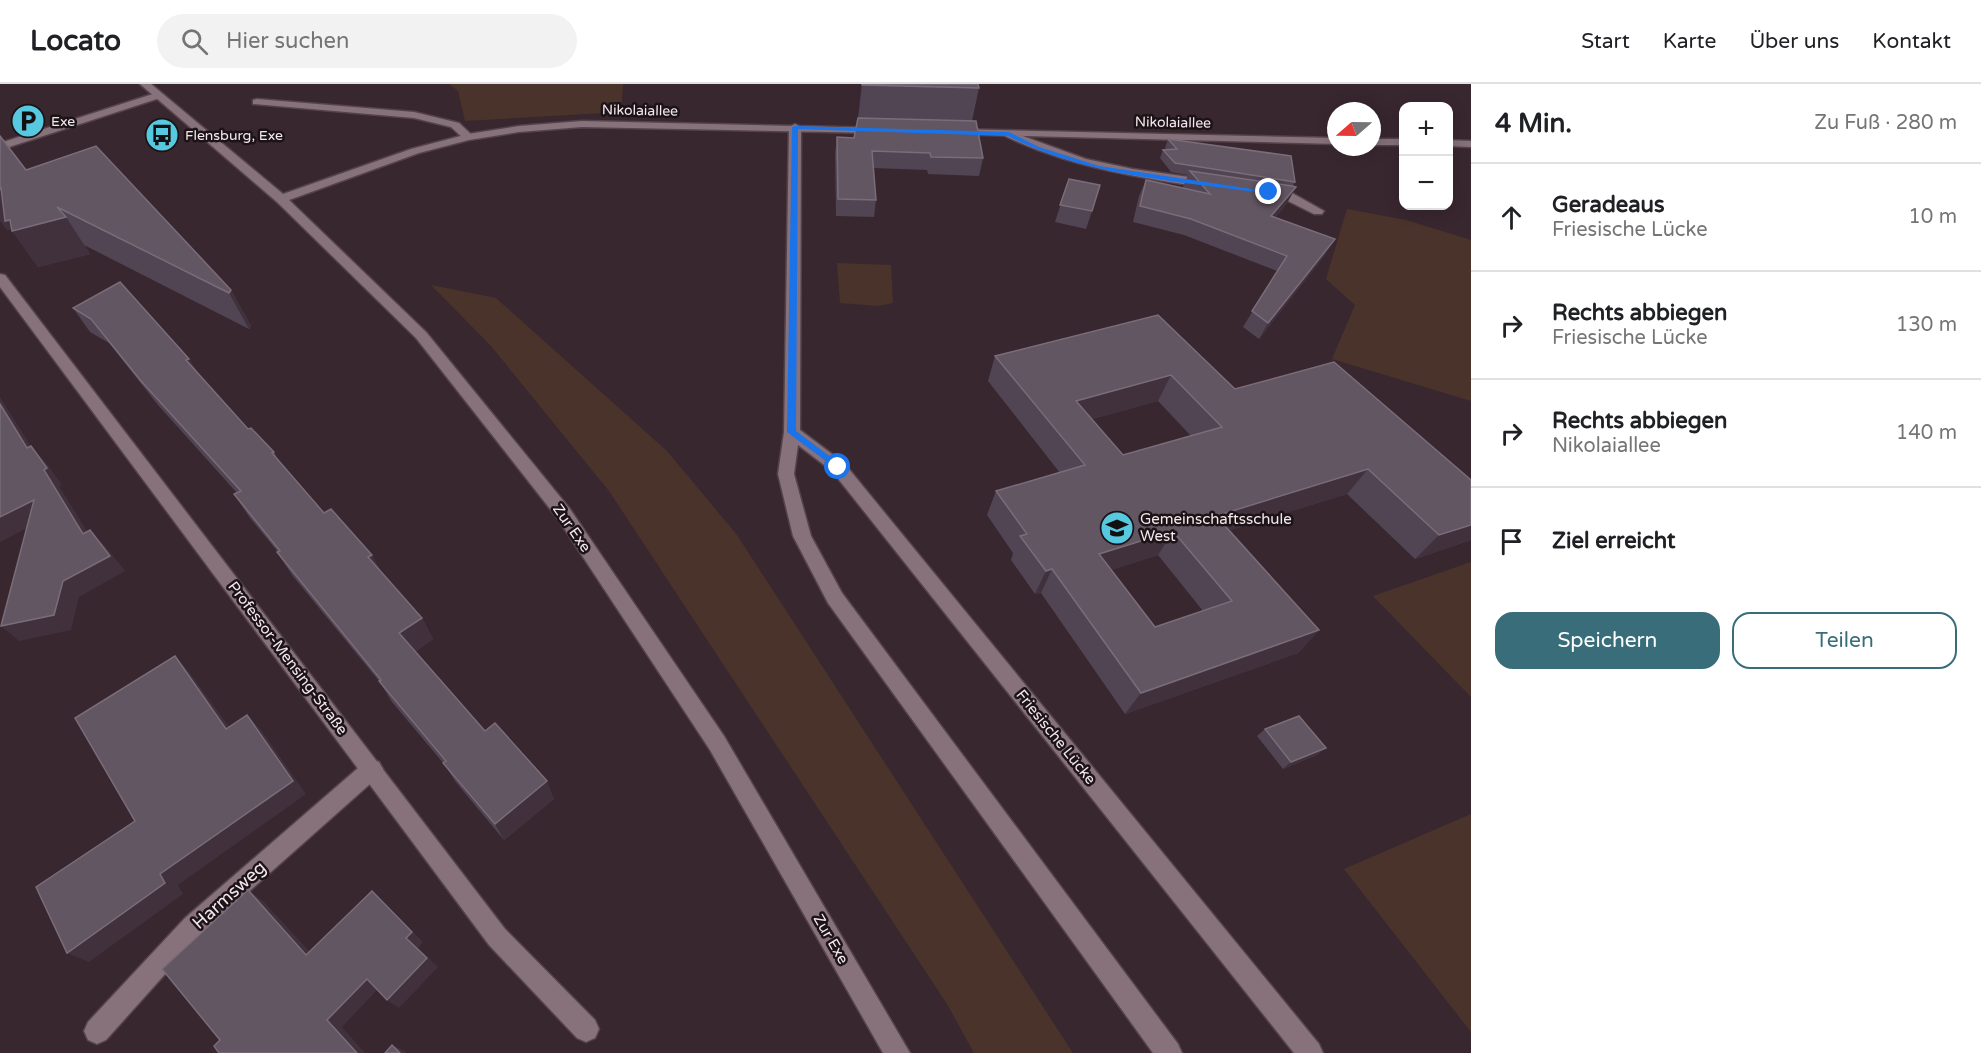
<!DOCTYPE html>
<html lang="de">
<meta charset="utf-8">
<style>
:root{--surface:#fff;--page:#f2f2f2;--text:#202124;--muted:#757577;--line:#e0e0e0;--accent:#386d79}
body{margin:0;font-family:"Varela Round",sans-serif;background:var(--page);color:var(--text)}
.controls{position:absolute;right:18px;top:18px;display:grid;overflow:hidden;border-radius:12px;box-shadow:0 3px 15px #0003}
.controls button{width:54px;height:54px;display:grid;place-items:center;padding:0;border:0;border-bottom:2px solid var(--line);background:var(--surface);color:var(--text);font:30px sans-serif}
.compass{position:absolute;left:1327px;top:18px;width:54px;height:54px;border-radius:50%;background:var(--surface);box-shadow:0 3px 15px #0003;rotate:250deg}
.stop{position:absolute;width:18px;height:18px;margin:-14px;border:4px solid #1a73e8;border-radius:50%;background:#fff}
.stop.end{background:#1a73e8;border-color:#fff;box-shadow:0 2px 6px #0008}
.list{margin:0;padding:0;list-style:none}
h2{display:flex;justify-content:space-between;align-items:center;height:78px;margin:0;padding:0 24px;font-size:26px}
h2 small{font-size:20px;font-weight:400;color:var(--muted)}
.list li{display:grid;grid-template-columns:39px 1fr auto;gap:18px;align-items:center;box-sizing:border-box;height:108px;padding:0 24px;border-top:2px solid var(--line)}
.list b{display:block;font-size:22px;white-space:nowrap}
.list p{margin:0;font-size:20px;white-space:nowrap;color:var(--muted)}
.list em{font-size:20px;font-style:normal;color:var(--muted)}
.actions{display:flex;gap:12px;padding:18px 24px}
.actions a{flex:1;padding:14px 0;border:2px solid var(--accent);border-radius:18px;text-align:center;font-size:21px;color:var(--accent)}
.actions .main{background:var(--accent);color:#fff}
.icon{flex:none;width:33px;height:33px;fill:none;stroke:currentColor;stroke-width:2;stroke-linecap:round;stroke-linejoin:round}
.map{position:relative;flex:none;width:1471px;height:969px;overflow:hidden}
header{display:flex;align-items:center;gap:36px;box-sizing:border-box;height:84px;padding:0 30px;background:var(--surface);border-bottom:2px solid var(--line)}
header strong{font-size:28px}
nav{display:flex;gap:33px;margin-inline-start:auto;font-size:21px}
.search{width:420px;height:54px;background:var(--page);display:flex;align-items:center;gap:15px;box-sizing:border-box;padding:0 21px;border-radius:33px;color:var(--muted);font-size:22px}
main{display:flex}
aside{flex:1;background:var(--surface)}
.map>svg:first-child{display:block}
.green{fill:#4a332a}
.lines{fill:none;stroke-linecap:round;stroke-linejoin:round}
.lane-casing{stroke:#53434b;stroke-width:3}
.street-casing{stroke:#53434b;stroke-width:3}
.secondary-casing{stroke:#53434b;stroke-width:3}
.lane{fill:#87717b;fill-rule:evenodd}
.street{fill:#87717b;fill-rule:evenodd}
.secondary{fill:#87717b;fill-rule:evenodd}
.wall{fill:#514453;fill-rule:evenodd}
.shaded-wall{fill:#40313d}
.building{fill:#635663;stroke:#7a6c79;stroke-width:1.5;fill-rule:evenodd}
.route{fill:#1a73e8}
.labels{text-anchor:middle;stroke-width:5;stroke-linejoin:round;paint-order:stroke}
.far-street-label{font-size:14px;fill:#f4e7ed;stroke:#1b1316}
.far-poi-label{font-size:14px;fill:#f4e7ed;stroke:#1b1316;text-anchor:start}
.poi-label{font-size:15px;fill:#f4e7ed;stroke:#1b1316;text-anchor:start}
.street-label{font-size:15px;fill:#f4e7ed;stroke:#1b1316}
.near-street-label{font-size:18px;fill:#f4e7ed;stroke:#1b1316}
</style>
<header>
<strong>Locato</strong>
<div class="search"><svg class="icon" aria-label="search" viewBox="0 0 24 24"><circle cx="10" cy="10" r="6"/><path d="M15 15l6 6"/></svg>Hier suchen</div>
<nav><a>Start</a><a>Karte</a><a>Über uns</a><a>Kontakt</a></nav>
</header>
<main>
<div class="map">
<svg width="1471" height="969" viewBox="0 0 1471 969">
<rect width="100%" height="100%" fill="#39272f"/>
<g class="green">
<path d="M 449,0 L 623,0 L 621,28 L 465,37 L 458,7 Z"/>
<path d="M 1347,125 L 1406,136 L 1471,156 L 1471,317 L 1332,275 L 1355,221 L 1326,195 Z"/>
<path d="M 837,179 L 891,181 L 893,219 L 878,222 L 840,219 Z"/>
<path d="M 431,201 L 496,214 L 667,367 L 737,451 L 1073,969 L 974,969 L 947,920 L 609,407 L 491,262 Z"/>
<path d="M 1471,478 L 1471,613 L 1373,512 Z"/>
<path d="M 1471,730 L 1471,948 L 1344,785 Z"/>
</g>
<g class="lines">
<g class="lane-casing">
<g id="lane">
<path d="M 257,15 L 414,28 L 459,39 L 474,53 L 472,55 L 464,55 L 451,43 L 414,34 L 253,20 L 253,16 Z"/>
<path d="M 1009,47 L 1086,75 L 1133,85 L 1210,96 L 1216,100 L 1210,104 C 1139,94 1070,83 1005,52 L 1003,50 Z"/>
<path d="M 1267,104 L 1292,109 L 1324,127 L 1322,130 L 1314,130 L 1284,115 L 1263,111 L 1261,108 Z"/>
<path d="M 372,675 L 379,678 L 383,685 L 379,692 L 201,850 L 106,956 L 97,960 L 88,956 L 84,947 L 88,938 L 185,834 L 365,678 Z"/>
</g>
</g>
<g class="street-casing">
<g id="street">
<path d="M 159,8 L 164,11 L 163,13 L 0,66 L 0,59 Z"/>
<path d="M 795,40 L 801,43 L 800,346 L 844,379 L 1319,960 L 1323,969 L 1294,969 L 832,387 L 798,361 L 794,390 L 811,452 L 842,509 L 1178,960 L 1182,969 L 1153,969 L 828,519 L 793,452 L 778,390 L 784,348 L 789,43 Z"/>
<path d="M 0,190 L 5,191 L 505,845 L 595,936 L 599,945 L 595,954 L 586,958 L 577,954 L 489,861 L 0,203 Z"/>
</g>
</g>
<g class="secondary-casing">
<g id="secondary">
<path d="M 140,0 L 151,0 L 283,110 L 411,65 L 468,50 L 519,42 L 582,37 L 882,44 L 882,48 L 878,49 L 582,43 L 519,48 L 469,56 L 419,69 L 289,116 L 426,248 L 570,425 L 724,652 L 910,969 L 883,969 L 710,666 L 558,435 L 416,254 L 277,118 Z"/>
<path d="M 954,45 L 1336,54 L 1336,60 L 950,50 L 948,48 Z"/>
<rect x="1372" y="55" width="32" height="6"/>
<path d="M 1448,56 L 1471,57 L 1471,63 L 1448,62 Z"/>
</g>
</g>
<use href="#lane" class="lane"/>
<use href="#street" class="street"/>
<use href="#secondary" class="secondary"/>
</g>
<g class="wall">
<path d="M 862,0 L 979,4 L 972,37 L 983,74 L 979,92 L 928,90 L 927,86 L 873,84 L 876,116 L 874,133 L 836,132 L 835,70 L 837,53 L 854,54 L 858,34 Z"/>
<path d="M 0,52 L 26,86 L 231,206 L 251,242 L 249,245 L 84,161 L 90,170 L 38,183 L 11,145 L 7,146 L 0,136 Z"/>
<path d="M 1168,55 L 1295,98 L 1293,102 L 1296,103 L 1287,119 L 1275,134 L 1325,171 L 1259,255 L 1243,243 L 1277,187 L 1184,151 L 1133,138 L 1139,112 L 1146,96 L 1185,105 L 1183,103 L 1188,91 L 1171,88 L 1160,74 L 1163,66 L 1166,65 L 1165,64 Z"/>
<path d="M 1069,95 L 1092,127 L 1086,145 L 1055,138 Z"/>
<path d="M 73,224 L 189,275 L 197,288 L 248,345 L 274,368 L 279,378 L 324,429 L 372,471 L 381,488 L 422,534 L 433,555 L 415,568 L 485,647 L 554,715 L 504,756 L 455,697 L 444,680 L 392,618 L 379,597 L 292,491 L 277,468 L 278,468 L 250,434 L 234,410 L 237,409 L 158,321 L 109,259 L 90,248 Z"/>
<path d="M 1158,231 L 1235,305 L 1334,278 L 1471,456 L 1415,475 L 1347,410 L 1230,446 L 1319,546 L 1298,569 L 1125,630 L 1041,509 L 1035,510 L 1011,476 L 1013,469 L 987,431 L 996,407 L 1060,389 L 988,297 L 995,272 ZM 1158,317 L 1191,352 L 1123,371 L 1092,335 ZM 1158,471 L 1203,527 L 1155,543 L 1111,486 Z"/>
<path d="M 1265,645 L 1326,664 L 1317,671 L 1283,685 L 1257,652 Z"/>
</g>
<g class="shaded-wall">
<path d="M 1296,103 L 1287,119 L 1263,148 L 1271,132 Z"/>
<path d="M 1,104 L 66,133 L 90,170 L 38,183 L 11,145 L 7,146 L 0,136 L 0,105 Z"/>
<path d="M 1335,155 L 1325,171 L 1259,255 L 1268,239 Z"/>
<path d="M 231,206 L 251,242 L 249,245 L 229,209 Z"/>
<path d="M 189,275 L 204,300 L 186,276 Z"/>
<path d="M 1171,291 L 1158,317 L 1066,342 L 1076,317 Z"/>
<path d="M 0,313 L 42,380 L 27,364 L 0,320 Z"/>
<path d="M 31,362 L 46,379 L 62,401 L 59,402 L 98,465 L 83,450 L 44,386 Z"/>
<path d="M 1368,385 L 1347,410 L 1200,456 L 1216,432 Z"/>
<path d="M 34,416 L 50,432 L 0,458 L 0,433 Z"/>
<path d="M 1471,441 L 1471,456 L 1415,475 L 1439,451 Z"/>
<path d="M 90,446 L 105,462 L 125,487 L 79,513 L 71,546 L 19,557 L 1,542 L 63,497 Z"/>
<path d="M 1173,447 L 1158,471 L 1086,494 L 1099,470 Z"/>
<path d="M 372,471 L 384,493 L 368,473 Z"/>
<path d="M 1052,485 L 1041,509 L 1035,510 L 1046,487 Z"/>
<path d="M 422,534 L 433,555 L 411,571 L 399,549 Z"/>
<path d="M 1319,546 L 1298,569 L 1125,630 L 1141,609 Z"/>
<path d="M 175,572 L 189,588 L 241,659 L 226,645 Z"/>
<path d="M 247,631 L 261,646 L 306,710 L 178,801 L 183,810 L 89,878 L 67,869 L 160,790 Z"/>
<path d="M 1326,664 L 1317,671 L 1283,685 L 1291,678 Z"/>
<path d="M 547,697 L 554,715 L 504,756 L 495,740 Z"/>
<path d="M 248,806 L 264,818 L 321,880 L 306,871 Z"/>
<path d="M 372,807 L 423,858 L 418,864 L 438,883 L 399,924 L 387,916 Z"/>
<path d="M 367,895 L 379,904 L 342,943 L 365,969 L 357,969 L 327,936 Z"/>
<path d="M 392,961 L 405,967 L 406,969 L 400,969 Z"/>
</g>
<g class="building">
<path d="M 862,0 L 978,0 L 979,4 L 862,1 Z"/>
<path d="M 858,34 L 976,37 L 983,74 L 931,73 L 930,69 L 872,67 L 876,116 L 838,115 L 837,53 L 854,54 Z"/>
<path d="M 0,52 L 26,86 L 96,62 L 231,206 L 229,209 L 57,123 L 66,133 L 12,147 L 10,136 L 5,137 L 1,104 L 0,105 Z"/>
<path d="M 1168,55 L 1291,72 L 1295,98 L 1175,79 L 1163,66 L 1177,65 Z"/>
<path d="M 1190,87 L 1292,102 L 1296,103 L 1271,132 L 1335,155 L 1268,239 L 1252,227 L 1287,172 L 1191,135 L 1140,122 L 1146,96 L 1210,110 Z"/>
<path d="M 1069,95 L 1100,101 L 1092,127 L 1060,121 Z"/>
<path d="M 120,198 L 189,275 L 186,276 L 248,345 L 251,344 L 274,368 L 272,369 L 324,429 L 331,425 L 372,471 L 368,473 L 422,534 L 399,549 L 485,647 L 495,639 L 547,697 L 495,740 L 443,679 L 446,677 L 379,597 L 381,596 L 277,468 L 280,467 L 234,410 L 241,407 L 141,297 L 91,235 L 73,224 Z"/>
<path d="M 1158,231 L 1235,305 L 1334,278 L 1471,396 L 1471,441 L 1439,451 L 1368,385 L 1216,432 L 1319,546 L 1141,609 L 1052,485 L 1046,487 L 1020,452 L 1027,450 L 996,407 L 1085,381 L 995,272 ZM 1171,291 L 1222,343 L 1123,371 L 1076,317 ZM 1173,447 L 1232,517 L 1155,543 L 1099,470 Z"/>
<path d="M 0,320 L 27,364 L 31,362 L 47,384 L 44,386 L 83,450 L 90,446 L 110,472 L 63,497 L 54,531 L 1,542 L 34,416 L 0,433 Z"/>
<path d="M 175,572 L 226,645 L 247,631 L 293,697 L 160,790 L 165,799 L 67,869 L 36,803 L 135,737 L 75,634 Z"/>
<path d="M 1299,632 L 1326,664 L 1291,678 L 1265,645 Z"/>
<path d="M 248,806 L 306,871 L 372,807 L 412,848 L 406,854 L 427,874 L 387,916 L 367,895 L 327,936 L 357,969 L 219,969 L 214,962 L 220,956 L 162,885 Z"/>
<path d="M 392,961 L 400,969 L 385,969 Z"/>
</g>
<path class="route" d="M 795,42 L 1009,48 L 1039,63 L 1099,82 L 1272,108 L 1269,110 C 1181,97 1087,93 1008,52 L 798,45 L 796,347 L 841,381 L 842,383 L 838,386 L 787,348 L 792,43 Z"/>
<defs>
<g id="parking-disc" transform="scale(1.725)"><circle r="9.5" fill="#56c9e0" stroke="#1b1316"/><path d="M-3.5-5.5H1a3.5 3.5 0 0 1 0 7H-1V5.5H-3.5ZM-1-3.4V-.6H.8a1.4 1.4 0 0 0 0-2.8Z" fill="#111"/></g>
<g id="bus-disc" transform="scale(1.725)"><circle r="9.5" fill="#56c9e0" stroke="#1b1316"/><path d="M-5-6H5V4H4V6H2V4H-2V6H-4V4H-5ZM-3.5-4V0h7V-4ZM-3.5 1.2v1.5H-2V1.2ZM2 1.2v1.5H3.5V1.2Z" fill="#111"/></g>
<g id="school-disc" transform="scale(1.725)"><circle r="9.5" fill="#56c9e0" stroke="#1b1316"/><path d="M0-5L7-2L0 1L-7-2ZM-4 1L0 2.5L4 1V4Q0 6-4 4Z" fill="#111"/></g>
</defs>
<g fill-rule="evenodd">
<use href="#parking-disc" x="28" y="37"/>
<use href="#bus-disc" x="162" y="51"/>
<use href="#school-disc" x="1117" y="444"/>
</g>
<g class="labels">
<g class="far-street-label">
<text transform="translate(640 26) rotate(1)" y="5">Nikolaiallee</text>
<text transform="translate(1173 38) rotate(1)" y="5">Nikolaiallee</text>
</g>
<g class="far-poi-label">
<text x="51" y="42">Exe</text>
<text x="185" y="56">Flensburg, Exe</text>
</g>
<g class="poi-label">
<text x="1140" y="440">Gemeinschaftsschule<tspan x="1140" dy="17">West</tspan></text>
</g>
<g class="street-label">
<text transform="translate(572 444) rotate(55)" y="5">Zur Exe</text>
<text transform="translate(288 574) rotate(53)" y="5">Professor-Mensing-Straße</text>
<text transform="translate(1056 653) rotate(51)" y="5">Friesische Lücke</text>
<text transform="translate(831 855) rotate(60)" y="5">Zur Exe</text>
</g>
<g class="near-street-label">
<text transform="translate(229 811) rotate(-42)" y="6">Harmsweg</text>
</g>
</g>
</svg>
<div class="controls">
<button>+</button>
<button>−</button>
</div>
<svg class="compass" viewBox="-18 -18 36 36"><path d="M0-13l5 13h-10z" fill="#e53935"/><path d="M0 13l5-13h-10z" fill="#757577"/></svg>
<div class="stop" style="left:838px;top:383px"></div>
<div class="stop end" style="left:1269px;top:108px"></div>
</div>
<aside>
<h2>4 Min.<small>Zu Fuß · 280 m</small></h2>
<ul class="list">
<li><svg class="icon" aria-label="ahead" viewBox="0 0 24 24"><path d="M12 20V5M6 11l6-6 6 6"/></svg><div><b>Geradeaus</b><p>Friesische Lücke</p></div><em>10 m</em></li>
<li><svg class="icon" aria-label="right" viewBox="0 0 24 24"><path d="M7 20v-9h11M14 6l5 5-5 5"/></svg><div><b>Rechts abbiegen</b><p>Friesische Lücke</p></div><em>130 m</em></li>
<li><svg class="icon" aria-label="right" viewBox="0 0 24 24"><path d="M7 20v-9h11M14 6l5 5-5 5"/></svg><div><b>Rechts abbiegen</b><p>Nikolaiallee</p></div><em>140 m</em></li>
<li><svg class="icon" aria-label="arrive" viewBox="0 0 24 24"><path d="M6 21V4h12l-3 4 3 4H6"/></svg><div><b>Ziel erreicht</b></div></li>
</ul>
<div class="actions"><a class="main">Speichern</a><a>Teilen</a></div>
</aside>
</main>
